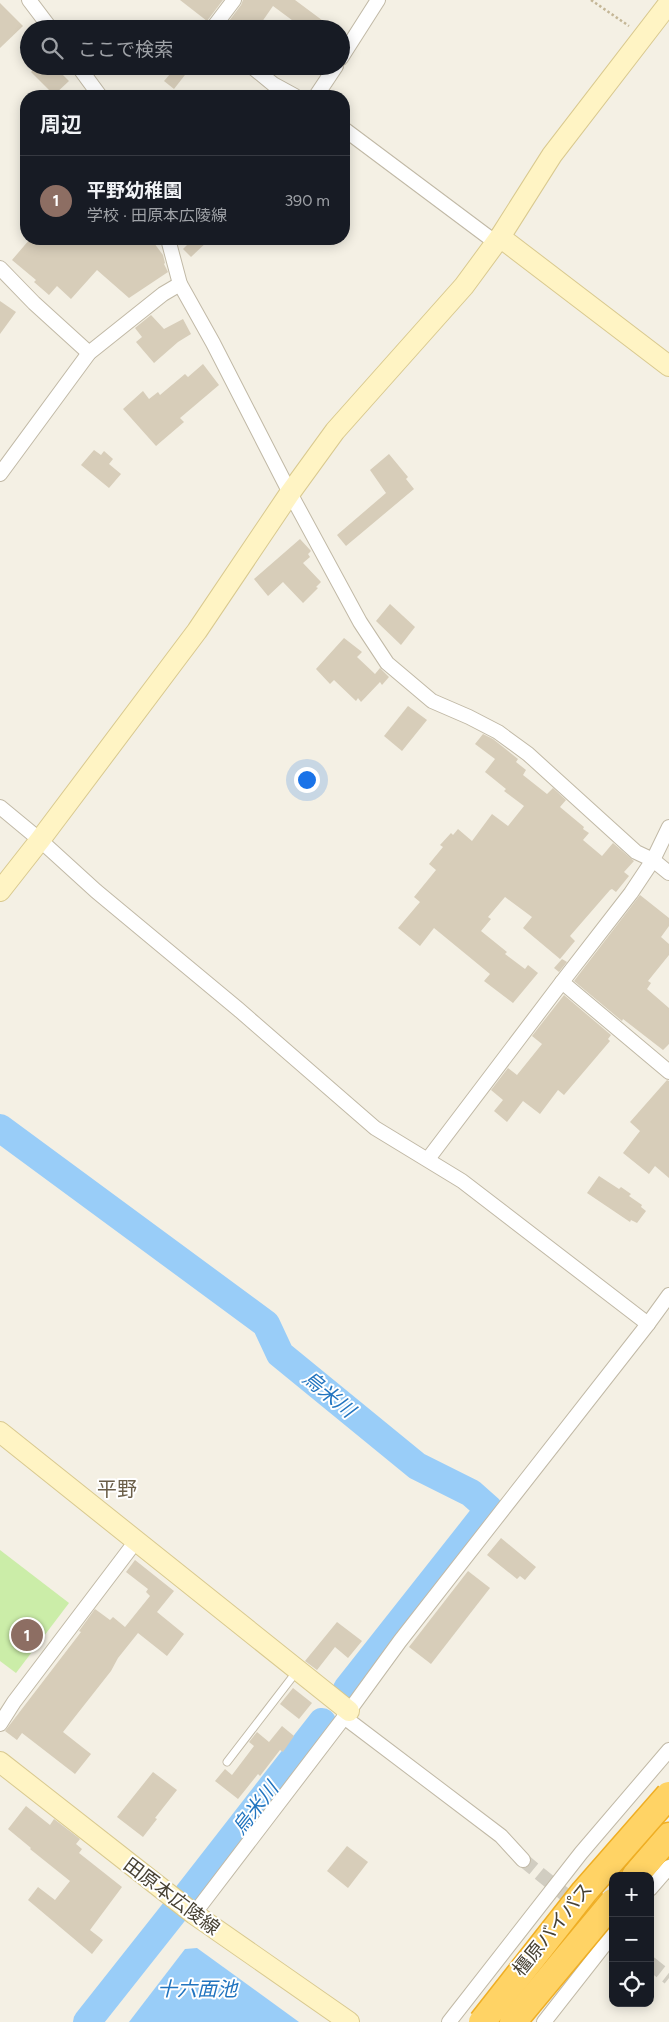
<!DOCTYPE html>
<html lang="ja">
<meta charset="utf-8">
<style>
:root{--surface:#171b24;--page:#242831;--text:#f1f3f6;--muted:#9ea1a6;--line:#363941;--accent:#ff4111}
body{margin:0;font-family:Figtree,"Noto Sans JP",sans-serif;background:var(--page);color:var(--text)}
.controls{position:absolute;right:15px;bottom:15px;display:grid;overflow:hidden;border-radius:10px;box-shadow:0 2px 12px #0003}
.controls button{width:45px;height:45px;display:grid;place-items:center;padding:0;border:0;border-bottom:1px solid var(--line);background:var(--surface);color:var(--text);font:25px sans-serif}
.you{position:absolute;left:306px;top:779px;width:18px;height:18px;margin:-12px;border:4px solid #fff;border-radius:50%;background:#1a73e8;box-shadow:0 0 0 8px #1a73e833}
.badge{display:grid;place-items:center;width:32px;height:32px;border-radius:50%;background:var(--accent);color:#fff;font-size:16px;font-weight:700}
.pin{position:absolute;translate:-50% -50%;border:2px solid #fff;box-shadow:0 1px 5px #0006}
.list{margin:0;padding:0;list-style:none}
h2{display:flex;justify-content:space-between;align-items:center;height:65px;margin:0;padding:0 20px;font-size:21px}
h2 small{font-size:16px;font-weight:400;color:var(--muted)}
.list li{display:grid;grid-template-columns:32px 1fr auto;gap:15px;align-items:center;box-sizing:border-box;height:90px;padding:0 20px;border-top:1px solid var(--line)}
.list b{display:block;font-size:19px;white-space:nowrap}
.list p{margin:0;font-size:16px;white-space:nowrap;color:var(--muted)}
.list em{font-size:16px;font-style:normal;color:var(--muted)}
.icon{flex:none;width:28px;height:28px;fill:none;stroke:currentColor;stroke-width:2;stroke-linecap:round;stroke-linejoin:round}
.map{position:relative;flex:none;width:669px;height:2022px;overflow:hidden}
.search{position:absolute;background:var(--surface);box-shadow:0 2px 12px #0003;left:20px;top:20px;width:330px;height:55px;display:flex;align-items:center;gap:12px;box-sizing:border-box;padding:0 18px;border-radius:28px;color:var(--muted);font-size:19px}
.panel{position:absolute;background:var(--surface);box-shadow:0 2px 12px #0003;left:20px;top:90px;width:330px;height:155px;border-radius:20px}
.map>svg:first-child{display:block}
.green{fill:#cbeda8}
.water{fill:#99cdf8}
.lines{fill:none;stroke-linecap:round;stroke-linejoin:round}
.river{stroke:#99cdf8;stroke-width:28}
.building{fill:#d7cdb9}
.street-tunnel{stroke:#d1cdc1;stroke-width:14;stroke-dasharray:14 7;stroke-linecap:butt}
.lane-casing{stroke:#c1b9a6;stroke-width:9}
.street-casing{stroke:#c1b9a6;stroke-width:16}
.secondary-casing{stroke:#d9c98f;stroke-width:22}
.highway-casing{stroke:#efae24;stroke-width:29}
.path{stroke:#c4b696;stroke-width:2.5;stroke-dasharray:2.5 2.5;stroke-linecap:butt}
.lane{stroke:#fff;stroke-width:7}
.street{stroke:#fff;stroke-width:14}
.secondary{stroke:#fff4c4;stroke-width:20}
.highway{stroke:#ffd365;stroke-width:26}
.highway-bridge-casing{stroke:#efae24;stroke-width:29;stroke-linecap:butt}
.highway-bridge{stroke:#ffd365;stroke-width:26}
.labels{text-anchor:middle;stroke-width:4;stroke-linejoin:round;paint-order:stroke}
.street-label{font-size:19px;fill:#474133;stroke:#fff}
.water-label{font-size:20px;font-style:italic;fill:#2174bf;stroke:#fff}
.neighbourhood-label{font-size:20px;fill:#6b5f49;stroke:#fff}
</style>
<div class="map">
<svg width="669" height="2022" viewBox="0 0 669 2022">
<rect width="100%" height="100%" fill="#f4f0e4"/>
<path class="green" d="M 0,1550 L 69,1603 L 16,1673 L 0,1661 Z"/>
<path class="water" d="M 197,1948 L 299,2022 L 129,2022 L 185,1949 Z"/>
<g class="lines">
<g class="river">
<path d="M 0,1128 L 266,1324 L 280,1354 L 417,1466 L 471,1493 L 489,1509 L 347,1689"/>
<path d="M 188,1894 L 322,1722"/>
<path d="M 87,2022 L 174,1912"/>
</g>
</g>
<g class="building">
<path d="M 180,0 L 223,0 L 207,21 Z"/>
<path d="M 243,0 L 295,0 L 334,29 L 304,29 L 273,6 L 257,29 L 223,29 L 241,5 Z"/>
<path d="M 0,3 L 23,26 L 0,48 Z"/>
<path d="M 37,66 L 54,66 L 69,81 L 54,95 L 31,72 Z"/>
<path d="M 177,66 L 192,66 L 174,89 L 164,81 Z"/>
<path d="M 30,239 L 43,239 L 48,243 L 53,239 L 151,239 L 163,255 L 165,263 L 164,264 L 168,272 L 129,298 L 97,270 L 71,299 L 57,286 L 49,295 L 34,282 L 36,280 L 12,260 Z"/>
<path d="M 193,239 L 210,239 L 191,257 L 183,249 Z"/>
<path d="M 0,301 L 16,312 L 0,334 Z"/>
<path d="M 151,315 L 164,329 L 183,319 L 191,334 L 178,342 L 154,363 L 136,342 L 142,337 L 135,328 Z"/>
<path d="M 203,364 L 219,385 L 180,418 L 184,422 L 156,446 L 123,409 L 143,391 L 149,399 L 158,392 L 160,395 L 185,374 L 188,377 Z"/>
<path d="M 94,450 L 101,455 L 104,451 L 113,459 L 109,464 L 121,474 L 109,488 L 81,465 Z"/>
<path d="M 389,454 L 408,477 L 406,479 L 414,489 L 346,546 L 337,535 L 386,493 L 370,470 Z"/>
<path d="M 300,539 L 311,551 L 308,554 L 310,557 L 303,563 L 321,582 L 316,587 L 318,588 L 303,603 L 283,582 L 268,596 L 254,579 Z"/>
<path d="M 390,604 L 415,627 L 401,645 L 376,621 Z"/>
<path d="M 344,638 L 362,652 L 357,657 L 375,674 L 380,668 L 389,677 L 382,685 L 380,682 L 361,702 L 358,698 L 356,701 L 334,680 L 330,684 L 316,669 Z"/>
<path d="M 408,706 L 427,720 L 402,751 L 384,736 Z"/>
<path d="M 483,734 L 493,739 L 518,759 L 516,762 L 526,770 L 523,775 L 547,794 L 553,788 L 566,800 L 560,807 L 584,827 L 583,829 L 589,833 L 583,840 L 602,856 L 613,843 L 634,861 L 624,872 L 629,876 L 616,892 L 612,889 L 610,890 L 570,936 L 575,941 L 560,959 L 523,928 L 532,917 L 505,897 L 488,917 L 491,919 L 481,931 L 507,952 L 505,954 L 525,969 L 528,965 L 538,973 L 513,1003 L 484,981 L 490,974 L 434,928 L 420,946 L 398,928 L 420,902 L 414,897 L 436,870 L 429,864 L 443,847 L 440,845 L 451,833 L 453,835 L 458,829 L 472,841 L 492,814 L 508,826 L 524,806 L 504,791 L 506,789 L 485,772 L 495,759 L 475,744 Z"/>
<path d="M 640,895 L 669,918 L 669,926 L 661,937 L 669,944 L 669,955 L 648,981 L 651,983 L 647,989 L 669,1008 L 669,1044 L 663,1050 L 623,1019 L 622,1021 L 574,981 Z"/>
<path d="M 562,959 L 567,962 L 559,972 L 554,968 Z"/>
<path d="M 564,995 L 611,1035 L 608,1039 L 610,1041 L 564,1095 L 558,1090 L 540,1114 L 523,1101 L 507,1122 L 494,1111 L 503,1100 L 491,1090 L 508,1068 L 517,1075 L 542,1044 L 532,1036 Z"/>
<path d="M 667,1080 L 669,1081 L 669,1178 L 655,1166 L 649,1174 L 623,1153 L 640,1131 L 630,1122 Z"/>
<path d="M 599,1176 L 619,1189 L 621,1187 L 631,1194 L 629,1196 L 642,1205 L 641,1207 L 646,1211 L 637,1223 L 631,1220 L 630,1222 L 587,1193 Z"/>
<path d="M 501,1538 L 536,1567 L 525,1580 L 520,1576 L 517,1579 L 487,1555 Z"/>
<path d="M 135,1560 L 174,1591 L 157,1612 L 184,1634 L 167,1656 L 138,1633 L 118,1658 L 111,1671 L 63,1732 L 91,1754 L 75,1774 L 22,1733 L 17,1740 L 5,1731 L 81,1632 L 79,1631 L 95,1609 L 110,1620 L 113,1617 L 125,1627 L 150,1596 L 146,1592 L 148,1589 L 126,1572 Z"/>
<path d="M 468,1571 L 490,1588 L 431,1664 L 409,1647 Z"/>
<path d="M 337,1622 L 362,1641 L 348,1658 L 335,1647 L 317,1670 L 305,1661 Z"/>
<path d="M 293,1688 L 312,1703 L 299,1719 L 280,1704 Z"/>
<path d="M 282,1726 L 294,1736 L 283,1752 L 280,1750 L 260,1776 L 258,1774 L 238,1799 L 215,1781 L 225,1769 L 232,1775 L 254,1746 L 249,1742 L 257,1732 L 269,1742 Z"/>
<path d="M 153,1772 L 177,1790 L 155,1818 L 157,1819 L 143,1837 L 117,1817 Z"/>
<path d="M 26,1806 L 50,1825 L 54,1819 L 80,1839 L 76,1844 L 82,1849 L 79,1853 L 122,1887 L 90,1930 L 103,1940 L 92,1954 L 28,1900 L 38,1887 L 55,1900 L 70,1881 L 30,1849 L 31,1848 L 8,1829 Z"/>
<path d="M 347,1846 L 368,1862 L 348,1888 L 327,1871 Z"/>
</g>
<g class="lines">
<g class="street-tunnel">
<path d="M 523,1860 L 579,1906"/>
<path d="M 650,1963 L 669,1978"/>
</g>
<g class="lane-casing">
<path id="lane" d="M 227,1762 L 297,1671"/>
</g>
<g class="street-casing">
<g id="street">
<path d="M 29,0 L 51,29"/>
<path d="M 212,29 L 234,0"/>
<path d="M 341,58 L 378,0"/>
<path d="M 78,66 L 100,96"/>
<path d="M 251,66 L 273,84 L 295,96"/>
<path d="M 316,96 L 336,66"/>
<path d="M 344,129 L 495,242"/>
<path d="M 168,239 L 180,284 L 213,343 L 290,493 L 360,622 L 387,663 L 432,701 L 469,717 L 498,732 L 528,754 L 636,852 L 653,860 L 669,873"/>
<path d="M 0,268 L 34,303 L 89,353"/>
<path d="M 0,474 L 89,353 L 163,294 L 180,284"/>
<path d="M 0,807 L 40,840 L 96,891 L 238,1009 L 375,1128 L 462,1181 L 648,1324"/>
<path d="M 562,982 L 669,1072"/>
<path d="M 428,1159 L 562,982 L 631,893 L 653,860 L 669,827"/>
<path d="M 344,1717 L 501,1836 L 523,1860"/>
<path d="M 0,1724 L 14,1702 L 136,1541"/>
<path d="M 650,1889 L 669,1867"/>
<path d="M 194,1914 L 349,1711 L 400,1641 L 648,1324 L 669,1295"/>
<path d="M 449,2022 L 581,1853 L 669,1750"/>
<path d="M 544,2022 L 613,1934"/>
</g>
</g>
<g class="secondary-casing">
<g id="secondary">
<path d="M 500,237 L 669,366"/>
<path d="M 0,891 L 40,840 L 197,631 L 290,493 L 335,431 L 464,286 L 500,237 L 552,155 L 669,3"/>
<path d="M 0,1432 L 349,1711"/>
<path d="M 0,1762 L 194,1914 L 349,2022"/>
</g>
</g>
<g class="highway-casing">
<path id="highway" d="M 635,1876 L 669,1836"/>
</g>
<path class="path" d="M 591,0 L 629,26"/>
<use href="#lane" class="lane"/>
<use href="#street" class="street"/>
<use href="#secondary" class="secondary"/>
<use href="#highway" class="highway"/>
<g class="highway-bridge-casing">
<g id="highway-bridge">
<path d="M 482,2022 L 584,1892 L 669,1795"/>
<path d="M 513,2022 L 613,1902"/>
</g>
</g>
<use href="#highway-bridge" class="highway-bridge"/>
</g>
<g class="labels">
<g class="street-label">
<text transform="translate(172 1896) rotate(37)" y="7">田原本広陵線</text>
<text transform="translate(552 1929) rotate(-51)" y="7">橿原バイパス</text>
</g>
<g class="water-label">
<text transform="translate(329 1394) rotate(39)" y="7">烏米川</text>
<text transform="translate(255 1808) rotate(-52)" y="7">烏米川</text>
<text x="197" y="1996">十六面池</text>
</g>
<g class="neighbourhood-label">
<text x="117" y="1496">平野</text>
</g>
</g>
</svg>
<div class="controls">
<button>+</button>
<button>−</button>
<button><svg class="icon" aria-label="locate" viewBox="0 0 24 24"><circle cx="12" cy="12" r="6"/><path d="M12 2v4M12 18v4M2 12h4M18 12h4"/></svg></button>
</div>
<div class="you"></div>
<div class="pin badge" style="left:27px;top:1635px;background:#8d6e63">1</div>
<div class="search"><svg class="icon" aria-label="search" viewBox="0 0 24 24"><circle cx="10" cy="10" r="6"/><path d="M15 15l6 6"/></svg>ここで検索</div>
<section class="panel">
<h2>周辺<small></small></h2>
<ul class="list">
<li><span class="badge" style="background:#8d6e63">1</span><div><b>平野幼稚園</b><p>学校 · 田原本広陵線</p></div><em>390 m</em></li>
</ul>
</section>
</div>
